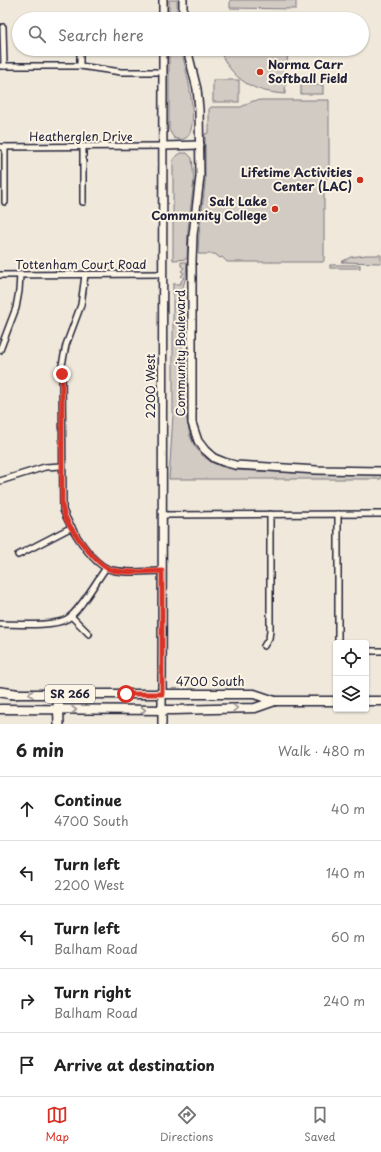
<!DOCTYPE html>
<meta charset="utf-8">
<style>
:root{--surface:#fff;--page:#f2f2f2;--text:#222;--muted:#767676;--line:#e0e0e0;--accent:#d93025}
body{margin:0;font-family:"Playpen Sans",sans-serif;background:var(--page);color:var(--text)}
.controls{position:absolute;right:12px;bottom:12px;display:grid;overflow:hidden;border-radius:4px;box-shadow:0 1px 3px #0004}
.controls button{width:36px;height:36px;display:grid;place-items:center;padding:0;border:0;border-bottom:1px solid var(--line);background:var(--surface);color:var(--text);font:20px sans-serif}
.stop{position:absolute;width:12px;height:12px;margin:-9px;border:3px solid #d93025;border-radius:50%;background:#fff}
.stop.end{background:#d93025;border-color:#fff;box-shadow:0 1px 4px #0008}
.list{margin:0;padding:0;list-style:none}
h2{display:flex;justify-content:space-between;align-items:center;height:52px;margin:0;padding:0 16px;font-size:17px}
h2 small{font-size:13px;font-weight:400;color:var(--muted)}
.list li{display:grid;grid-template-columns:26px 1fr auto;gap:12px;align-items:center;box-sizing:border-box;height:64px;padding:0 16px;border-top:1px solid var(--line)}
.list b{display:block;font-size:15px;white-space:nowrap}
.list p{margin:0;font-size:13px;white-space:nowrap;color:var(--muted)}
.list em{font-size:13px;font-style:normal;color:var(--muted)}
.icon{flex:none;width:22px;height:22px;fill:none;stroke:currentColor;stroke-width:2;stroke-linecap:round;stroke-linejoin:round}
.map{position:relative;flex:none;width:381px;height:724px;overflow:hidden}
.search{position:absolute;background:var(--surface);box-shadow:0 1px 3px #0004;left:12px;right:12px;top:12px;height:44px;display:flex;align-items:center;gap:10px;box-sizing:border-box;padding:0 14px;border-radius:22px;color:var(--muted);font-size:15px}
.sheet{height:372px;background:var(--surface)}
nav{display:flex;justify-content:space-around;align-items:center;box-sizing:border-box;height:56px;border-top:1px solid var(--line);background:var(--surface);font-size:11px;color:var(--muted)}
nav a{display:grid;justify-items:center;gap:2px}
nav .on{color:var(--accent)}
.map>svg:first-child{display:block}
.green{fill:#d1cbc3;stroke:#7a767f}
.lines{fill:none;stroke-linecap:round;stroke-linejoin:round}
.street-casing{stroke:#22223b;stroke-width:8}
.secondary-casing{stroke:#22223b;stroke-width:10}
.primary-casing{stroke:#22223b;stroke-width:11}
.highway-casing{stroke:#22223b;stroke-width:12}
.street{stroke:#fcf5e5;stroke-width:5}
.secondary{stroke:#fcf5e5;stroke-width:7}
.primary{stroke:#fcf5e5;stroke-width:8}
.highway{stroke:#fcf5e5;stroke-width:9}
.oneway{stroke:#9a9698}
.route{stroke:#d93025;stroke-width:5}
.poi-dot{fill:#c8321e;stroke:#fcf5e5;stroke-width:1.5}
.labels{text-anchor:middle;stroke-width:4;stroke-linejoin:round;paint-order:stroke}
.shield{fill:#fcf5e5;stroke:#63616e;stroke-width:1}
.shield-label{font-size:11px;font-weight:bold;fill:#22223b}
.poi-label{font-size:12px;font-weight:bold;fill:#22223b;stroke:#fcf5e5;text-anchor:end}
.street-label{font-size:12px;fill:#22223b;stroke:#fcf5e5}
</style>
<div class="map">
<svg width="381" height="724" viewBox="0 0 381 724">
<rect width="100%" height="100%" fill="#efe8db"/>
<filter id="ink" filterUnits="userSpaceOnUse"><feTurbulence type="fractalNoise" baseFrequency=".025" numOctaves="2"/><feDisplacementMap in="SourceGraphic" scale="8" xChannelSelector="R" yChannelSelector="G"/><feConvolveMatrix kernelMatrix="1 2 1 2 8 2 1 2 1" color-interpolation-filters="sRGB"/></filter>
<g filter="url(#ink)">
<g class="green">
<rect x="169" y="0" width="8" height="19"/>
<path d="M 230,0 L 296,0 L 296,9 L 230,8 Z"/>
<path d="M 169,49 L 181,49 C 184,62 209,152 174,138 L 169,130 Z"/>
<path d="M 219,49 L 288,49 L 285,94 C 253,92 232,80 219,49 Z"/>
<rect x="213" y="80" width="26" height="22"/>
<rect x="301" y="85" width="22" height="9"/>
<path d="M 261,100 L 329,100 L 329,172 L 324,185 L 324,260 L 323,262 L 227,262 L 222,257 L 220,258 L 215,254 L 198,254 L 199,235 L 205,184 L 205,134 L 208,133 L 209,131 L 209,109 L 211,107 L 241,107 L 253,101 Z"/>
<path d="M 181,153 L 187,153 L 192,158 L 194,180 L 188,230 L 187,259 L 173,260 L 173,163 L 174,158 Z"/>
<path d="M 366,255 L 381,255 L 381,263 L 341,262 L 351,257 Z"/>
<path d="M 181,262 L 187,262 L 186,277 L 182,290 L 182,394 L 190,436 L 195,447 L 202,455 L 211,462 L 220,466 L 236,470 L 316,474 L 381,474 L 381,479 L 169,479 L 173,415 L 173,284 L 181,284 L 181,281 L 184,278 L 181,276 L 184,273 L 181,271 L 184,268 L 181,266 Z"/>
<rect x="330" y="265" width="30" height="3"/>
</g>
<g class="lines">
<g class="street-casing">
<g id="street">
<path d="M 3,27 L 4,66"/>
<path d="M 80,49 L 80,66"/>
<path d="M 0,66 L 80,66 L 121,72 L 163,72"/>
<path d="M 0,147 L 163,146"/>
<path d="M 5,147 L 5,202"/>
<path d="M 83,147 L 83,202"/>
<path d="M 0,275 L 162,274"/>
<path d="M 85,275 L 81,305 L 66,345 L 62,365 L 63,510 C 70,527 93,567 112,570 C 128,574 146,571 162,571"/>
<path d="M 0,350 L 16,308 L 19,291 L 20,275"/>
<path d="M 0,481 L 45,467 L 62,466"/>
<path d="M 338,514 L 338,643"/>
<path d="M 162,515 L 381,514"/>
<path d="M 18,555 L 72,527"/>
<path d="M 71,616 L 89,634"/>
<path d="M 0,624 C 17,624 52,627 67,619 C 80,611 96,581 106,568"/>
<path d="M 264,646 L 269,638 L 270,631 L 270,514"/>
<path d="M 366,651 L 381,651"/>
</g>
</g>
<g class="secondary-casing">
<g id="secondary">
<path d="M 163,0 L 163,19"/>
<path d="M 183,0 L 183,19"/>
<path d="M 187,49 L 197,89 L 199,109 L 200,177 L 193,235 L 192,261 L 192,423 L 198,441 L 205,450 L 214,458 L 224,462 L 235,465 L 317,470 L 381,471"/>
<path d="M 163,146 L 200,145"/>
<path d="M 162,724 L 163,49"/>
</g>
</g>
<g class="primary-casing">
<g id="primary">
<path d="M 9,694 L 254,694 L 275,701"/>
<path d="M 366,701 L 381,701"/>
<path d="M 0,709 L 173,710 L 255,708 L 275,701 L 336,701"/>
</g>
</g>
<g class="highway-casing">
<g id="highway">
<path d="M 0,692 L 15,694"/>
<path d="M 58,694 L 59,724"/>
</g>
</g>
<use href="#street" class="street"/>
<use href="#secondary" class="secondary"/>
<use href="#primary" class="primary"/>
<use href="#highway" class="highway"/>
</g>
<defs><path id="oneway-chevron" d="M-2-3.5L2.5 0L-2 3.5" fill="none" stroke-width="1.6" stroke-linecap="round" stroke-linejoin="round"/></defs>
<g class="oneway">
<use href="#oneway-chevron" transform="translate(31 694) rotate(179)"/>
<use href="#oneway-chevron" transform="translate(235 708) rotate(-1)"/>
<use href="#oneway-chevron" transform="translate(74 710)"/>
<use href="#oneway-chevron" transform="translate(143 710)"/>
</g>
</g>
<g class="lines" filter="url(#ink)">
<path class="route" d="M 62,374 L 62,500 C 62,503 62,507 63,510 C 66,525 97,567 112,570 C 127,574 147,571 162,571 L 162,694 L 126,694"/>
</g>
<g class="poi-dot">
<circle cx="260" cy="72" r="4"/>
<circle cx="360" cy="180" r="4"/>
<circle cx="275" cy="209" r="4"/>
</g>
<g class="labels">
<rect class="shield" x="45" y="685" width="50" height="18" rx="3"/>
<g class="shield-label">
<text x="70" y="698">SR 266</text>
</g>
<g class="poi-label">
<text x="268" y="69" text-anchor="start">Norma Carr<tspan x="268" dy="14">Softball Field</tspan></text>
<text x="352" y="177">Lifetime Activities<tspan x="352" dy="14">Center (LAC)</tspan></text>
<text x="267" y="206">Salt Lake<tspan x="267" dy="14">Community College</tspan></text>
</g>
<g class="street-label">
<text x="81" y="141">Heatherglen Drive</text>
<text x="81" y="269">Tottenham Court Road</text>
<text transform="translate(181 353) rotate(-90)" y="4">Community Boulevard</text>
<text transform="translate(151 386) rotate(-90)" y="4">2200 West</text>
<text x="210" y="686">4700 South</text>
</g>
</g>
</svg>
<div class="controls">
<button><svg class="icon" aria-label="locate" viewBox="0 0 24 24"><circle cx="12" cy="12" r="6"/><path d="M12 2v4M12 18v4M2 12h4M18 12h4"/></svg></button>
<button><svg class="icon" aria-label="layers" viewBox="0 0 24 24"><path d="M12 4l9 5-9 5-9-5zM3 14l9 5 9-5"/></svg></button>
</div>
<div class="stop" style="left:126px;top:694px"></div>
<div class="stop end" style="left:62px;top:374px"></div>
<div class="search"><svg class="icon" aria-label="search" viewBox="0 0 24 24"><circle cx="10" cy="10" r="6"/><path d="M15 15l6 6"/></svg>Search here</div>
</div>
<section class="sheet">
<h2>6 min<small>Walk · 480 m</small></h2>
<ul class="list">
<li><svg class="icon" aria-label="ahead" viewBox="0 0 24 24"><path d="M12 20V5M6 11l6-6 6 6"/></svg><div><b>Continue</b><p>4700 South</p></div><em>40 m</em></li>
<li><svg class="icon" aria-label="left" viewBox="0 0 24 24"><path d="M17 20v-9H6M10 6l-5 5 5 5"/></svg><div><b>Turn left</b><p>2200 West</p></div><em>140 m</em></li>
<li><svg class="icon" aria-label="left" viewBox="0 0 24 24"><path d="M17 20v-9H6M10 6l-5 5 5 5"/></svg><div><b>Turn left</b><p>Balham Road</p></div><em>60 m</em></li>
<li><svg class="icon" aria-label="right" viewBox="0 0 24 24"><path d="M7 20v-9h11M14 6l5 5-5 5"/></svg><div><b>Turn right</b><p>Balham Road</p></div><em>240 m</em></li>
<li><svg class="icon" aria-label="arrive" viewBox="0 0 24 24"><path d="M6 21V4h12l-3 4 3 4H6"/></svg><div><b>Arrive at destination</b></div></li>
</ul>
</section>
<nav>
<a class="on"><svg class="icon" aria-label="map" viewBox="0 0 24 24"><path d="M3 6l6-2 6 2 6-2v14l-6 2-6-2-6 2zM9 4v14M15 6v14"/></svg>Map</a>
<a><svg class="icon" aria-label="directions" viewBox="0 0 24 24"><path d="M12 3l9 9-9 9-9-9zM9 14v-3h6M13 9l2 2-2 2"/></svg>Directions</a>
<a><svg class="icon" aria-label="saved" viewBox="0 0 24 24"><path d="M7 4h10v16l-5-4-5 4z"/></svg>Saved</a>
</nav>
